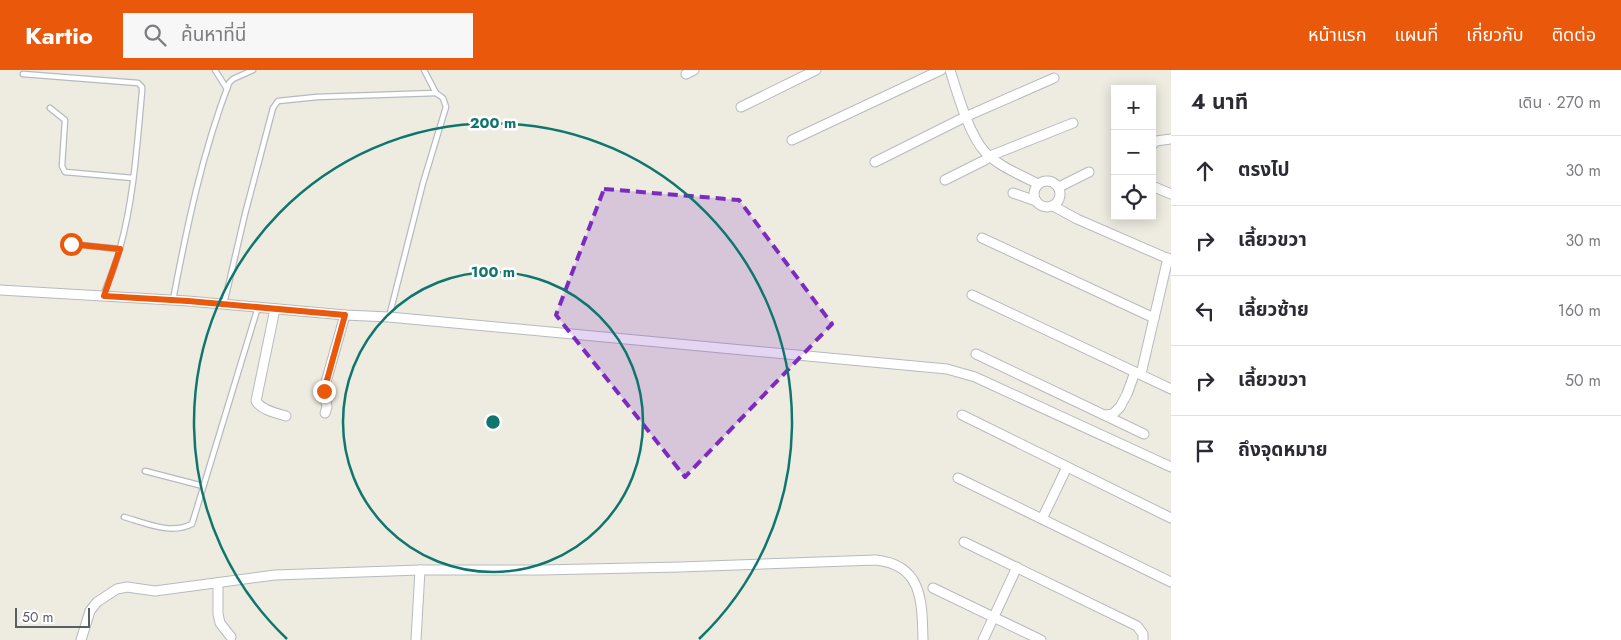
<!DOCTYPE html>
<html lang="th">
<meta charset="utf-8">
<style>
:root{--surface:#fff;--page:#f7f7f7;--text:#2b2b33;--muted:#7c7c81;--line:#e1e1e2;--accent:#ea580c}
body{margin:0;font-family:Jost,"Noto Sans Thai",sans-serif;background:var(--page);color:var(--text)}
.controls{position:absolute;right:15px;top:15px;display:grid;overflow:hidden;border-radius:0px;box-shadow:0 2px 12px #0003}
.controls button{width:45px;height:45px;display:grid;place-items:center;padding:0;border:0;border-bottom:1px solid var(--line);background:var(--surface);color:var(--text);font:25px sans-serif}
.scale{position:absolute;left:15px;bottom:12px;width:75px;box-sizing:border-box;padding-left:5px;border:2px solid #595e63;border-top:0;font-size:14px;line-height:18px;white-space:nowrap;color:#595e63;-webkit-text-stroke:4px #fff;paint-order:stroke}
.stop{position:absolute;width:15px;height:15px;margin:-11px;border:4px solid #ea580c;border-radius:50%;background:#fff}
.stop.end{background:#ea580c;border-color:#fff;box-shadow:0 1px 5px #0008}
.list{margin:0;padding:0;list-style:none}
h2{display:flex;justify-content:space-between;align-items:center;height:65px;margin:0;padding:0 20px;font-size:21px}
h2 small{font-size:16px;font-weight:400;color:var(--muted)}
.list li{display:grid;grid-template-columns:32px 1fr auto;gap:15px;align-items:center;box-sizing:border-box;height:70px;padding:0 20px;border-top:1px solid var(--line)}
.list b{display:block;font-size:19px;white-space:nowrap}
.list em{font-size:16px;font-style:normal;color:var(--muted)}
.icon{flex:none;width:28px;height:28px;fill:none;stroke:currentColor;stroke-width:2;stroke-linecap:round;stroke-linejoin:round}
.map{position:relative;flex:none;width:1171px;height:570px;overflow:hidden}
header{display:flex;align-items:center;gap:30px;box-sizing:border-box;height:70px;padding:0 25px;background:var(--accent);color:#fff}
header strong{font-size:24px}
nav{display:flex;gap:28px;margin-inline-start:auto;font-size:18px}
.search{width:350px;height:45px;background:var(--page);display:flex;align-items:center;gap:12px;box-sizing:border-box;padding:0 18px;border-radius:0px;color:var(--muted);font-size:19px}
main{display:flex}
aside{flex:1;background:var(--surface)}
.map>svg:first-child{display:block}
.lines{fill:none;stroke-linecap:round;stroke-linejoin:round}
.lane-casing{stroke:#b6babf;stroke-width:7}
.street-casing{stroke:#b6babf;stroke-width:11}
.lane{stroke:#fff;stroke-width:4.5}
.street{stroke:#fff;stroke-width:9}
.route{stroke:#ea580c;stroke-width:6}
.marked{fill:#7b2cbf;fill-opacity:0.2;stroke:#7b2cbf;stroke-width:4;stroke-dasharray:10 6;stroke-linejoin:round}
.ring{fill:none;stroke:#0f766e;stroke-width:2.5}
.centre{fill:#0f766e;stroke:#fff;stroke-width:2.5}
.ring-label{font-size:15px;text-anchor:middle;font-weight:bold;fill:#0f766e;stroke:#fff;stroke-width:5;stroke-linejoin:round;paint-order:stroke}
</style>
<header>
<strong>Kartio</strong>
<div class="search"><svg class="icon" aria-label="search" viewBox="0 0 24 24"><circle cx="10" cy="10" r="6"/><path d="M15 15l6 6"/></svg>ค้นหาที่นี่</div>
<nav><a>หน้าแรก</a><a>แผนที่</a><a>เกี่ยวกับ</a><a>ติดต่อ</a></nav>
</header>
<main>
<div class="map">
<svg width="1171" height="570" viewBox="0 0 1171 570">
<rect width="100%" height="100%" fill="#eeebe1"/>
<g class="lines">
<g class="lane-casing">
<g id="lane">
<path d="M 215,0 L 227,19"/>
<path d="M 23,4 L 138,13 L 142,17 L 142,22 C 137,74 134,128 120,178 C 116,194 109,210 103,226"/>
<path d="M 50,38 L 65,50 L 62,96 L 65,102 L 133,108"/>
<path d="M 71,174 L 120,179"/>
<path d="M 173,230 C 187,156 202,84 229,13 L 233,9 L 253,0"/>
<path d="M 224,234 L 245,144 L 273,38 L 278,31 L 317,27 L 436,23"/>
<path d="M 389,247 L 423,113 L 446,37 L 443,28 L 436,23 L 424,0"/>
<path d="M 145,401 L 203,416"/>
<path d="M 124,447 C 145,453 171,465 192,454 L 258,237"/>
</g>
</g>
<g class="street-casing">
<g id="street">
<path d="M 950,0 C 957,22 969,65 985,82 C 998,96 1021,105 1038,114"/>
<path d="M 686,4 L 694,0"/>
<path d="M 741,37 L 816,0"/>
<path d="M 792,70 L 941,0"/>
<path d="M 1152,75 L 1156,71 L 1171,69"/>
<path d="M 875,92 L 965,47 L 1054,8"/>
<path d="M 945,110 L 985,90 L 990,86 L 1073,53"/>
<circle cx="1047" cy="124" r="13"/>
<path d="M 1152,116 L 1171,124"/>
<path d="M 1059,117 L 1089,102"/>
<path d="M 1013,123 L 1036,131"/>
<path d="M 1053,136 L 1077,149 L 1171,190"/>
<path d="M 982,168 L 1154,248"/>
<path d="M 0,220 L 188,231 L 345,245 L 389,247 L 947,299 L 975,307 L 1171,397"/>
<path d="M 972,225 L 1171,319"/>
<path d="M 275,239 L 256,331 C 261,340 276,343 286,346"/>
<path d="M 976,284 L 1144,364"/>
<path d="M 1141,304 L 1168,188"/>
<path d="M 325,343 L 327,337 L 324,319 L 345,245"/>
<path d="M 962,345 L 1171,448"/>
<path d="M 1106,345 L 1113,344 L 1120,337 L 1127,324 L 1135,302"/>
<path d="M 958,408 L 1171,512"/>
<path d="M 1042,449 L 1067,397"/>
<path d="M 964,472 L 1137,556 L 1143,564 L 1143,570"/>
<path d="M 218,513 L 218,544 L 220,553 L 231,567"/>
<path d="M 933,518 L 1041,570"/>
<path d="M 81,570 L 90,541 L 97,532 L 117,519 L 127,517 L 155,521 L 275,505 L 420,500 L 541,500 L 680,497 L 876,490 C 923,495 922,532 923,570"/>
<path d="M 416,570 L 420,500"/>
<path d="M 983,570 L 1017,497"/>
</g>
</g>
<use href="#lane" class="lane"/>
<use href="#street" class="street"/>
</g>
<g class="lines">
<path class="route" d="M 71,174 L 120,179 L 104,226 L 188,231 L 345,245 L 324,321"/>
</g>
<path class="marked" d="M 604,119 L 739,130 L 832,254 L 685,407 L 556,245 Z"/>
<g class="ring">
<circle cx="493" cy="352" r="150"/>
<path d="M287 569A299 299 0 1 1 699 569"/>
</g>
<circle cx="493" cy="352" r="8" class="centre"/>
<g class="ring-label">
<text x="493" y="58">200 m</text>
<text x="493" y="207">100 m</text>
</g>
</svg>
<div class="controls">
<button>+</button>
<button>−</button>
<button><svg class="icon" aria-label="locate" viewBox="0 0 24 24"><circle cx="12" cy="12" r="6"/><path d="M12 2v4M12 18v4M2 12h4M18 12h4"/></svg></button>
</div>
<div class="scale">50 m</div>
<div class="stop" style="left:71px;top:174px"></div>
<div class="stop end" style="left:324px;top:321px"></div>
</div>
<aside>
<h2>4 นาที<small>เดิน · 270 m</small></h2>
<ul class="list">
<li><svg class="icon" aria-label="ahead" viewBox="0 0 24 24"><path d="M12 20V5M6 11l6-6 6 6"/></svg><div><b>ตรงไป</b></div><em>30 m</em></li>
<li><svg class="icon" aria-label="right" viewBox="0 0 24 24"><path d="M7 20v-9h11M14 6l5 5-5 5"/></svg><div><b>เลี้ยวขวา</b></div><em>30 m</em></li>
<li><svg class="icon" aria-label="left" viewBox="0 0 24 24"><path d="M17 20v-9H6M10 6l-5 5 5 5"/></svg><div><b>เลี้ยวซ้าย</b></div><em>160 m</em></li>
<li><svg class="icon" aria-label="right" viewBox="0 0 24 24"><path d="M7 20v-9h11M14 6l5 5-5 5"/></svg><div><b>เลี้ยวขวา</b></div><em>50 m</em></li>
<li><svg class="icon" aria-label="arrive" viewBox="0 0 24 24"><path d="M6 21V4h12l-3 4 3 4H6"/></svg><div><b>ถึงจุดหมาย</b></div></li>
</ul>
</aside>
</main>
